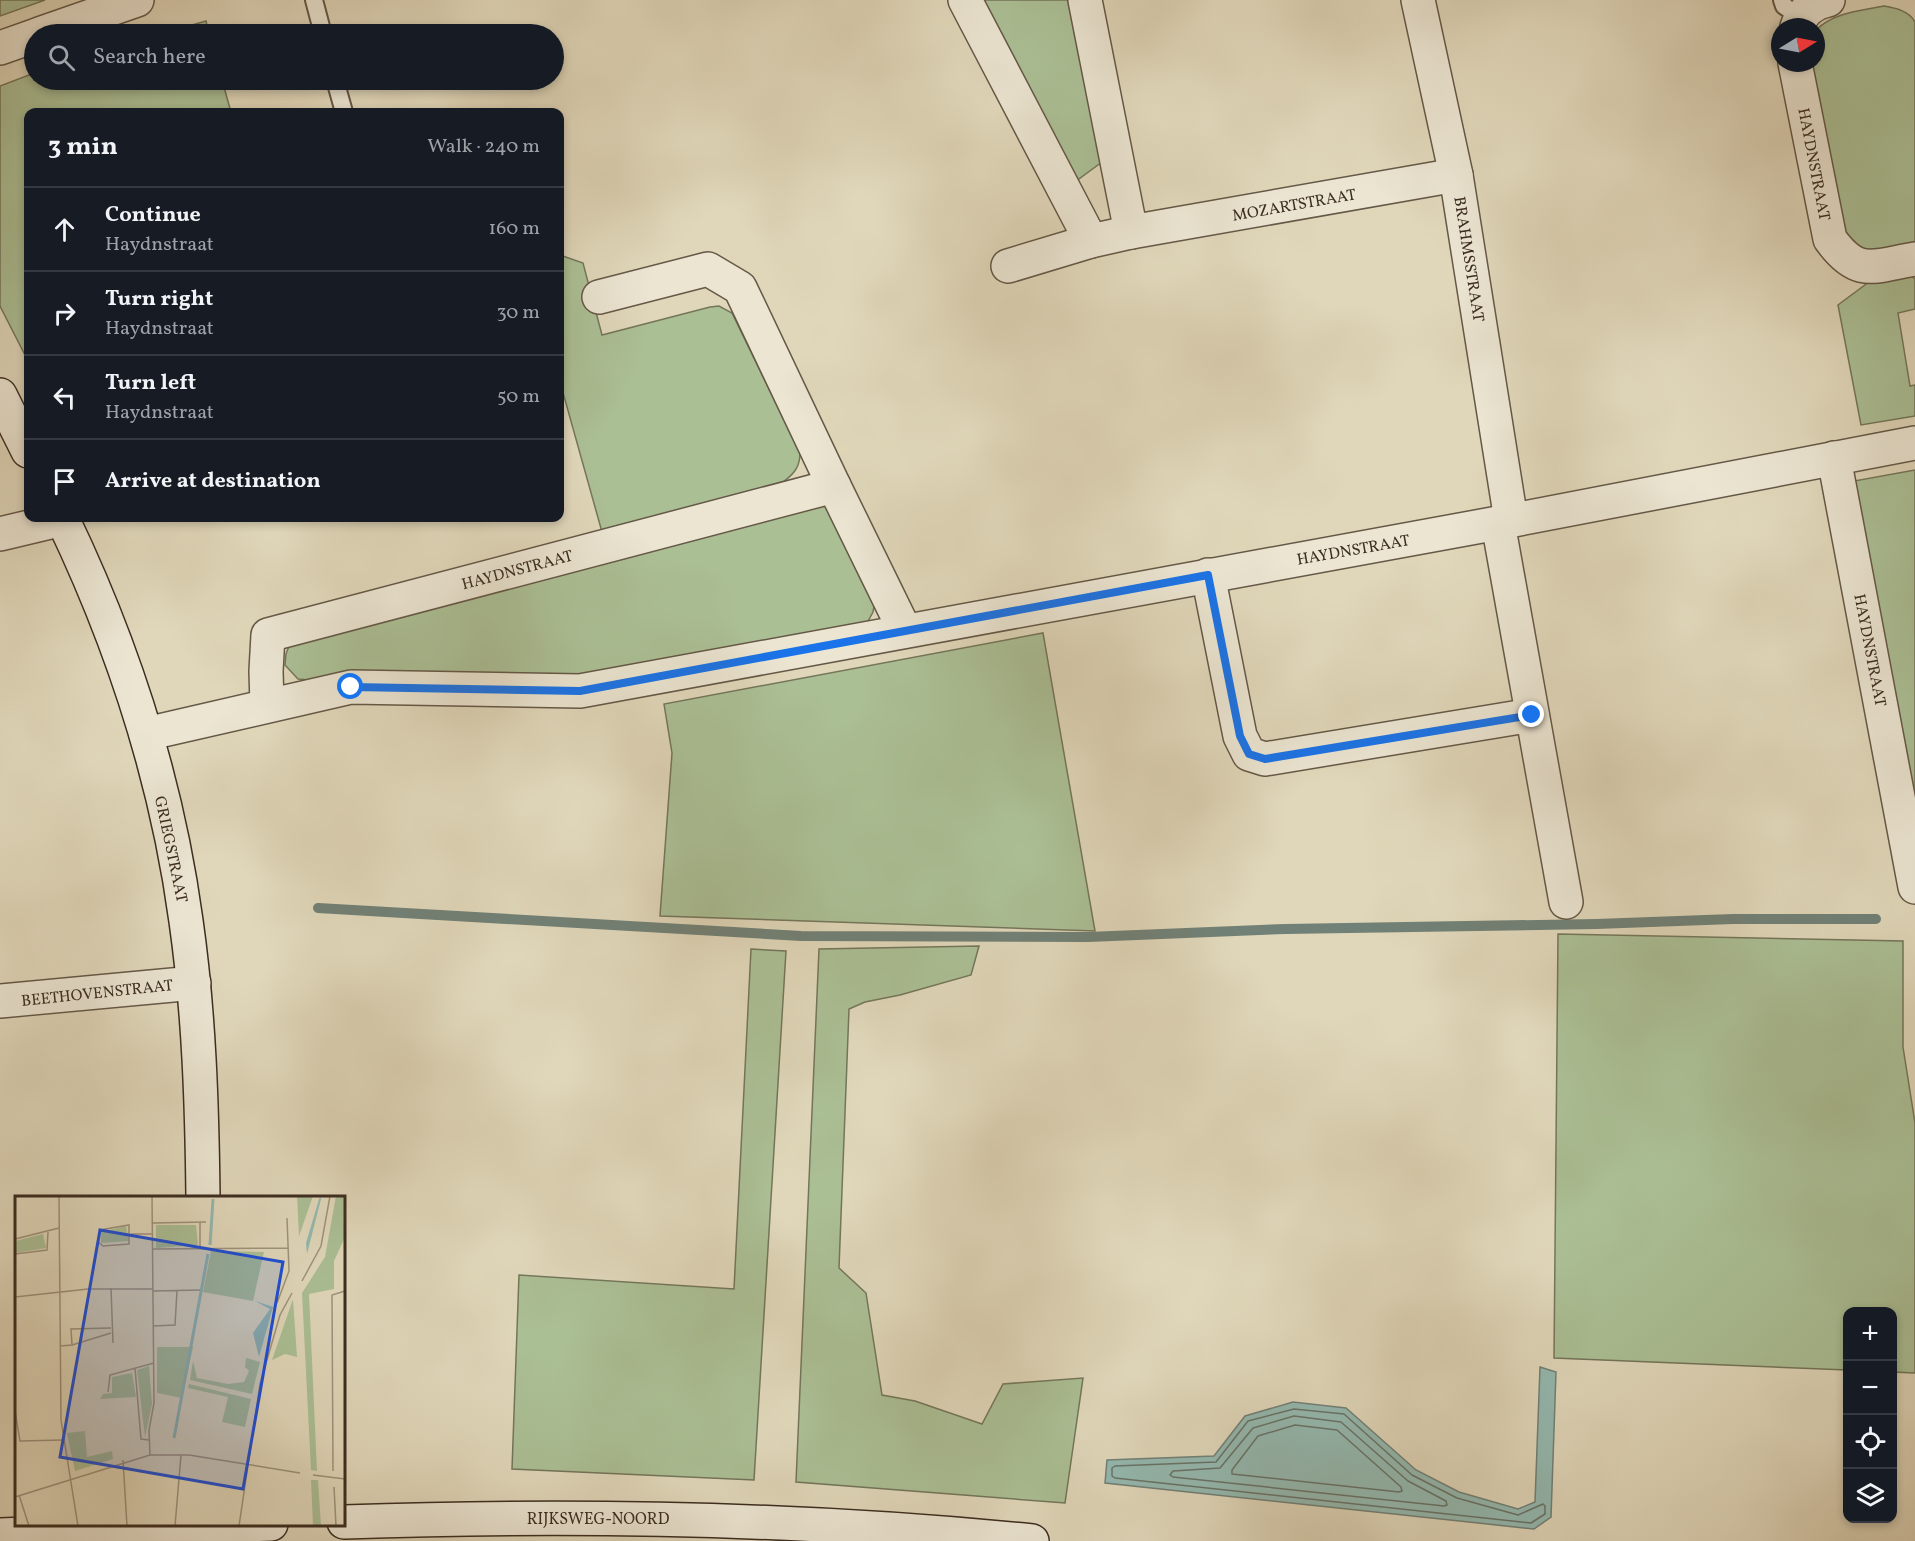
<!DOCTYPE html>
<meta charset="utf-8">
<style>
:root{--surface:#171b24;--page:#242831;--text:#f1f3f6;--muted:#9ea1a6;--line:#363941}
body{margin:0;font-family:Vollkorn,serif;background:var(--page);color:var(--text)}
.controls{position:absolute;right:18px;bottom:18px;display:grid;overflow:hidden;border-radius:12px;box-shadow:0 3px 9px #0003}
.controls button{width:54px;height:54px;display:grid;place-items:center;padding:0;border:0;border-bottom:2px solid var(--line);background:var(--surface);color:var(--text);font:30px sans-serif}
.compass{position:absolute;left:1771px;top:18px;width:54px;height:54px;border-radius:50%;background:var(--surface);box-shadow:0 3px 9px #0003;rotate:80deg}
.stop{position:absolute;width:18px;height:18px;margin:-14px;border:4px solid #1a73e8;border-radius:50%;background:#fff}
.stop.end{background:#1a73e8;border-color:#fff;box-shadow:0 2px 6px #0008}
.list{margin:0;padding:0;list-style:none}
h2{display:flex;justify-content:space-between;align-items:center;height:78px;margin:0;padding:0 24px;font-size:26px}
h2 small{font-size:20px;font-weight:400;color:var(--muted)}
.list li{display:grid;grid-template-columns:39px 1fr auto;gap:18px;align-items:center;box-sizing:border-box;height:84px;padding:0 24px;border-top:2px solid var(--line)}
.list b{display:block;font-size:22px;white-space:nowrap}
.list p{margin:0;font-size:20px;white-space:nowrap;color:var(--muted)}
.list em{font-size:20px;font-style:normal;color:var(--muted)}
.icon{flex:none;width:33px;height:33px;fill:none;stroke:currentColor;stroke-width:2;stroke-linecap:round;stroke-linejoin:round}
.map{position:relative;flex:none;width:1915px;height:1541px;overflow:hidden}
.search{position:absolute;background:var(--surface);box-shadow:0 3px 9px #0003;left:24px;top:24px;width:540px;height:66px;display:flex;align-items:center;gap:15px;box-sizing:border-box;padding:0 21px;border-radius:33px;color:var(--muted);font-size:22px}
.panel{position:absolute;background:var(--surface);box-shadow:0 3px 9px #0003;left:24px;top:108px;width:540px;height:414px;border-radius:12px}
.map>svg:first-child{display:block}
.green{fill:#abbf95;stroke:#74765b;stroke-width:1.5}
.water{fill:#94b9b0;stroke:#718177;stroke-width:1.5}
.lines{fill:none;stroke-linecap:round;stroke-linejoin:round}
.shore{stroke:#687368;stroke-width:1.5}
.stream{stroke:#718177;stroke-width:10}
.lane-casing{stroke:#655847;stroke-width:20}
.street-casing{stroke:#655847;stroke-width:36}
.secondary-casing{stroke:#3c2d21;stroke-width:36}
.lane{stroke:#ebe5d2;stroke-width:16}
.street{stroke:#ebe5d2;stroke-width:33}
.secondary{stroke:#ebe5d2;stroke-width:33}
.route{stroke:#1a73e8;stroke-width:8}
.labels{text-anchor:middle;stroke-width:5;stroke-linejoin:round;paint-order:stroke}
.street-label{font-size:16px;fill:#3c2d21;stroke:#ebe5d2}
.inset-river{fill:none;stroke:#94b9b0;stroke-width:3}
.inset-road{fill:none;stroke:#9e937d;stroke-width:1.5}
.view{fill:#1d4ed8;fill-opacity:0.15;stroke:#1d4ed8;stroke-width:3}
.inset-edge{fill:none;stroke:#3c2d21;stroke-width:3}
</style>
<div class="map">
<svg width="1915" height="1541" viewBox="0 0 1915 1541">
<rect width="100%" height="100%" fill="#e0d7ba"/>
<filter id="stains"><feTurbulence type="fractalNoise" baseFrequency=".00333" numOctaves="4"/><feColorMatrix values="0 0 0 0 .2 0 0 0 0 .09 0 0 0 0 .02 0 0 0 .5 -.17"/></filter>
<radialGradient id="worn" r=".72"><stop offset=".6" stop-color="#630" stop-opacity="0"/><stop offset="1" stop-color="#630" stop-opacity=".3"/></radialGradient>
<g class="green">
<path d="M 0,0 L 45,0 L 0,16 Z"/>
<path d="M 979,0 L 1070,0 L 1102,162 L 1072,184 Z"/>
<path d="M 1884,6 C 1896,8 1909,11 1915,22 L 1915,245 L 1866,254 L 1839,233 L 1810,63 L 1816,63 L 1816,30 C 1835,12 1860,11 1884,6 Z"/>
<path d="M 206,21 L 209,34 L 161,34 Z"/>
<path d="M 34,73 L 34,80 L 222,80 L 231,112 L 28,112 L 28,361 L 0,306 L 0,86 Z"/>
<path d="M 560,255 L 583,263 L 602,335 L 710,307 L 719,306 L 732,313 L 800,453 C 800,467 794,474 783,482 L 602,532 L 560,382 L 560,347 L 563,346 L 560,333 Z"/>
<path d="M 1910,275 L 1915,279 L 1915,309 L 1898,313 L 1910,386 L 1915,385 L 1915,416 L 1861,425 L 1838,305 L 1873,279 Z"/>
<path d="M 1915,470 L 1915,805 L 1854,481 Z"/>
<path d="M 823,503 L 835,514 L 876,596 L 873,612 L 867,623 L 587,678 L 309,680 L 298,679 L 285,665 L 286,654 L 289,646 Z"/>
<path d="M 1043,633 L 1095,931 L 660,916 L 672,753 L 664,704 Z"/>
<path d="M 1558,934 L 1903,941 L 1903,1047 L 1915,1123 L 1915,1373 L 1893,1372 L 1892,1312 L 1848,1312 L 1847,1370 L 1554,1358 Z"/>
<path d="M 979,946 L 971,975 L 900,995 L 865,1002 L 849,1009 L 839,1268 L 866,1293 L 882,1395 L 915,1401 L 982,1424 L 1003,1384 L 1083,1378 L 1065,1503 L 796,1482 L 819,949 Z"/>
<path d="M 751,949 L 786,951 L 754,1480 L 512,1469 L 519,1275 L 734,1289 Z"/>
</g>
<path class="water" d="M 1540,1367 L 1556,1372 L 1551,1517 L 1534,1529 L 1105,1483 L 1107,1460 L 1214,1456 L 1245,1416 L 1293,1402 L 1346,1408 L 1416,1470 L 1459,1492 L 1518,1509 L 1535,1502 Z"/>
<g class="lines">
<g class="shore">
<path d="M 1294,1409 L 1344,1414 L 1412,1475 L 1457,1498 L 1518,1515 L 1543,1504 L 1545,1506 L 1545,1514 L 1531,1523 L 1115,1478 L 1112,1476 L 1112,1468 L 1115,1466 L 1216,1462 L 1248,1421 Z"/>
<path d="M 1294,1416 L 1341,1422 L 1408,1481 L 1446,1501 L 1447,1505 L 1444,1506 L 1173,1477 L 1170,1475 L 1173,1471 L 1220,1468 L 1253,1428 Z"/>
<path d="M 1295,1425 L 1337,1430 L 1401,1487 L 1402,1491 L 1399,1492 L 1232,1474 L 1232,1470 L 1258,1436 Z"/>
</g>
<path class="stream" d="M 318,908 L 801,936 L 1088,937 L 1285,929 L 1596,924 L 1733,919 L 1876,919"/>
<g class="lane-casing">
<g id="lane">
<path d="M 314,0 L 323,34"/>
<path d="M 1782,0 L 1784,6 L 1800,17"/>
<path d="M 335,80 L 344,112"/>
</g>
</g>
<g class="street-casing">
<g id="street">
<path d="M 965,0 L 1091,241"/>
<path d="M 1085,0 L 1131,232"/>
<path d="M 1418,0 L 1456,175 L 1511,520"/>
<path d="M 1797,27 C 1802,12 1812,3 1828,0"/>
<path d="M 39,34 L 137,0"/>
<path d="M 0,48 L 34,36"/>
<path d="M 1795,63 L 1830,239 C 1858,278 1873,266 1915,259"/>
<path d="M 1008,266 L 1091,241 L 1131,232 L 1456,175"/>
<path d="M 599,297 L 708,269 L 740,288 L 834,486 L 905,631"/>
<path d="M 1834,458 L 1915,887"/>
<path d="M 1498,523 L 1566,902"/>
<path d="M 0,534 L 63,519"/>
<path d="M 1208,575 L 1240,736 L 1249,754 L 1265,759 L 1532,715"/>
<path d="M 267,705 L 266,671 L 268,635 L 834,486"/>
<path d="M 146,734 L 351,687 L 580,691 L 1498,523 L 1915,443"/>
<path d="M 0,1001 L 194,983"/>
</g>
</g>
<g class="secondary-casing">
<g id="secondary">
<path d="M 0,395 L 28,451"/>
<path d="M 62,518 C 123,645 167,781 186,921 C 199,1012 202,1105 203,1198"/>
<path d="M 344,1522 C 573,1514 803,1518 1032,1541"/>
<path d="M 0,1535 L 271,1524"/>
</g>
</g>
<use href="#lane" class="lane"/>
<use href="#street" class="street"/>
<use href="#secondary" class="secondary"/>
</g>
<g class="lines">
<path class="route" d="M 351,687 L 580,691 L 1208,575 L 1240,736 L 1249,754 L 1265,759 L 1532,715"/>
</g>
<g class="labels">
<g class="street-label">
<text transform="translate(1815 164) rotate(79)" y="6">HAYDNSTRAAT</text>
<text transform="translate(1294 204) rotate(-10)" y="6">MOZARTSTRAAT</text>
<text transform="translate(1470 259) rotate(81)" y="6">BRAHMSSTRAAT</text>
<text transform="translate(1353 549) rotate(-10)" y="6">HAYDNSTRAAT</text>
<text transform="translate(517 569) rotate(-15)" y="6">HAYDNSTRAAT</text>
<text transform="translate(1871 650) rotate(79)" y="6">HAYDNSTRAAT</text>
<text transform="translate(172 849) rotate(78)" y="6">GRIEGSTRAAT</text>
<text transform="translate(97 992) rotate(-6)" y="6">BEETHOVENSTRAAT</text>
<text x="598" y="1524">RIJKSWEG-NOORD</text>
</g>
</g>
<g transform="translate(15 1196)">
<rect width="330" height="330" fill="#e0d7ba"/>
<path d="M 282,0 L 298,0 L 284,40 ZM 321,0 L 330,0 L 330,41 L 319,65 L 319,93 L 294,98 L 302,275 L 296,274 L 287,97 L 310,61 ZM 141,29 L 181,29 L 183,49 L 141,52 ZM 111,30 L 114,45 L 86,47 L 86,36 ZM 28,38 L 31,52 L 0,57 L 0,45 ZM 196,55 L 249,56 L 238,105 L 188,96 ZM 278,103 L 282,161 L 270,158 L 257,164 ZM 142,151 L 178,151 L 167,202 L 142,197 ZM 231,162 L 245,166 L 237,198 L 175,184 L 178,165 L 182,182 L 213,188 L 229,186 L 234,175 L 230,171 ZM 134,170 L 137,208 L 130,241 L 122,174 ZM 117,177 L 121,201 L 85,203 L 88,198 L 97,197 L 97,181 ZM 174,188 L 236,203 L 230,231 L 207,226 L 213,201 L 173,192 ZM 70,235 L 72,261 L 97,255 L 98,263 L 60,275 L 52,237 ZM 296,284 L 303,284 L 306,330 L 298,330 Z" fill="#abbf95"/>
<path d="M 305,0 L 306,3 L 292,58 L 291,47 ZM 240,105 L 258,111 L 244,161 L 238,137 L 255,113 Z" fill="#94b9b0"/>
<path class="inset-river" d="M 195,49 L 198,3M 159,242 L 193,58"/>
<path class="inset-road" d="M 44,0 L 46,224 L 63,330M 185,26 L 185,53M 138,27 L 191,26M 114,29 L 114,48 L 88,50 L 83,46 L 85,34 ZM 116,38 L 138,38M 0,43 L 44,32M 138,53 L 273,52M 0,58 L 32,54 L 33,36M 287,85 L 306,50 L 315,0M 96,92 L 98,147M 138,95 L 185,94M 0,101 L 73,93 L 138,93M 262,107 L 274,75 L 272,22M 138,130 L 160,129 L 162,95M 57,149 L 96,137M 45,150 L 57,149 L 56,133 L 96,132M 120,172 L 126,243 L 134,244M 93,196 L 95,179 L 139,167M 0,215 L 5,245 L 48,244M 135,259 L 134,234 L 139,207 L 137,0M 108,264 L 112,330M 318,275 L 317,99 L 330,95M 298,279 L 330,283M 319,291 L 321,330M 4,299 L 14,330M 0,301 L 135,259 L 174,259 L 285,277M 160,330 L 166,259M 224,330 L 245,188 L 265,119 L 277,97"/>
<path class="view" d="M 85,34 L 268,66 L 228,293 L 45,261 Z"/>
<rect width="330" height="330" class="inset-edge"/>
</g>
<rect width="100%" height="100%" filter="url(#stains)"/>
<rect width="100%" height="100%" fill="url(#worn)"/>
</svg>
<div class="controls">
<button>+</button>
<button>−</button>
<button><svg class="icon" aria-label="locate" viewBox="0 0 24 24"><circle cx="12" cy="12" r="6"/><path d="M12 2v4M12 18v4M2 12h4M18 12h4"/></svg></button>
<button><svg class="icon" aria-label="layers" viewBox="0 0 24 24"><path d="M12 4l9 5-9 5-9-5zM3 14l9 5 9-5"/></svg></button>
</div>
<svg class="compass" viewBox="-18 -18 36 36"><path d="M0-13l5 13h-10z" fill="#e53935"/><path d="M0 13l5-13h-10z" fill="#9ea1a6"/></svg>
<div class="stop" style="left:351px;top:687px"></div>
<div class="stop end" style="left:1532px;top:715px"></div>
<div class="search"><svg class="icon" aria-label="search" viewBox="0 0 24 24"><circle cx="10" cy="10" r="6"/><path d="M15 15l6 6"/></svg>Search here</div>
<section class="panel">
<h2>3 min<small>Walk · 240 m</small></h2>
<ul class="list">
<li><svg class="icon" aria-label="ahead" viewBox="0 0 24 24"><path d="M12 20V5M6 11l6-6 6 6"/></svg><div><b>Continue</b><p>Haydnstraat</p></div><em>160 m</em></li>
<li><svg class="icon" aria-label="right" viewBox="0 0 24 24"><path d="M7 20v-9h11M14 6l5 5-5 5"/></svg><div><b>Turn right</b><p>Haydnstraat</p></div><em>30 m</em></li>
<li><svg class="icon" aria-label="left" viewBox="0 0 24 24"><path d="M17 20v-9H6M10 6l-5 5 5 5"/></svg><div><b>Turn left</b><p>Haydnstraat</p></div><em>50 m</em></li>
<li><svg class="icon" aria-label="arrive" viewBox="0 0 24 24"><path d="M6 21V4h12l-3 4 3 4H6"/></svg><div><b>Arrive at destination</b></div></li>
</ul>
</section>
</div>
